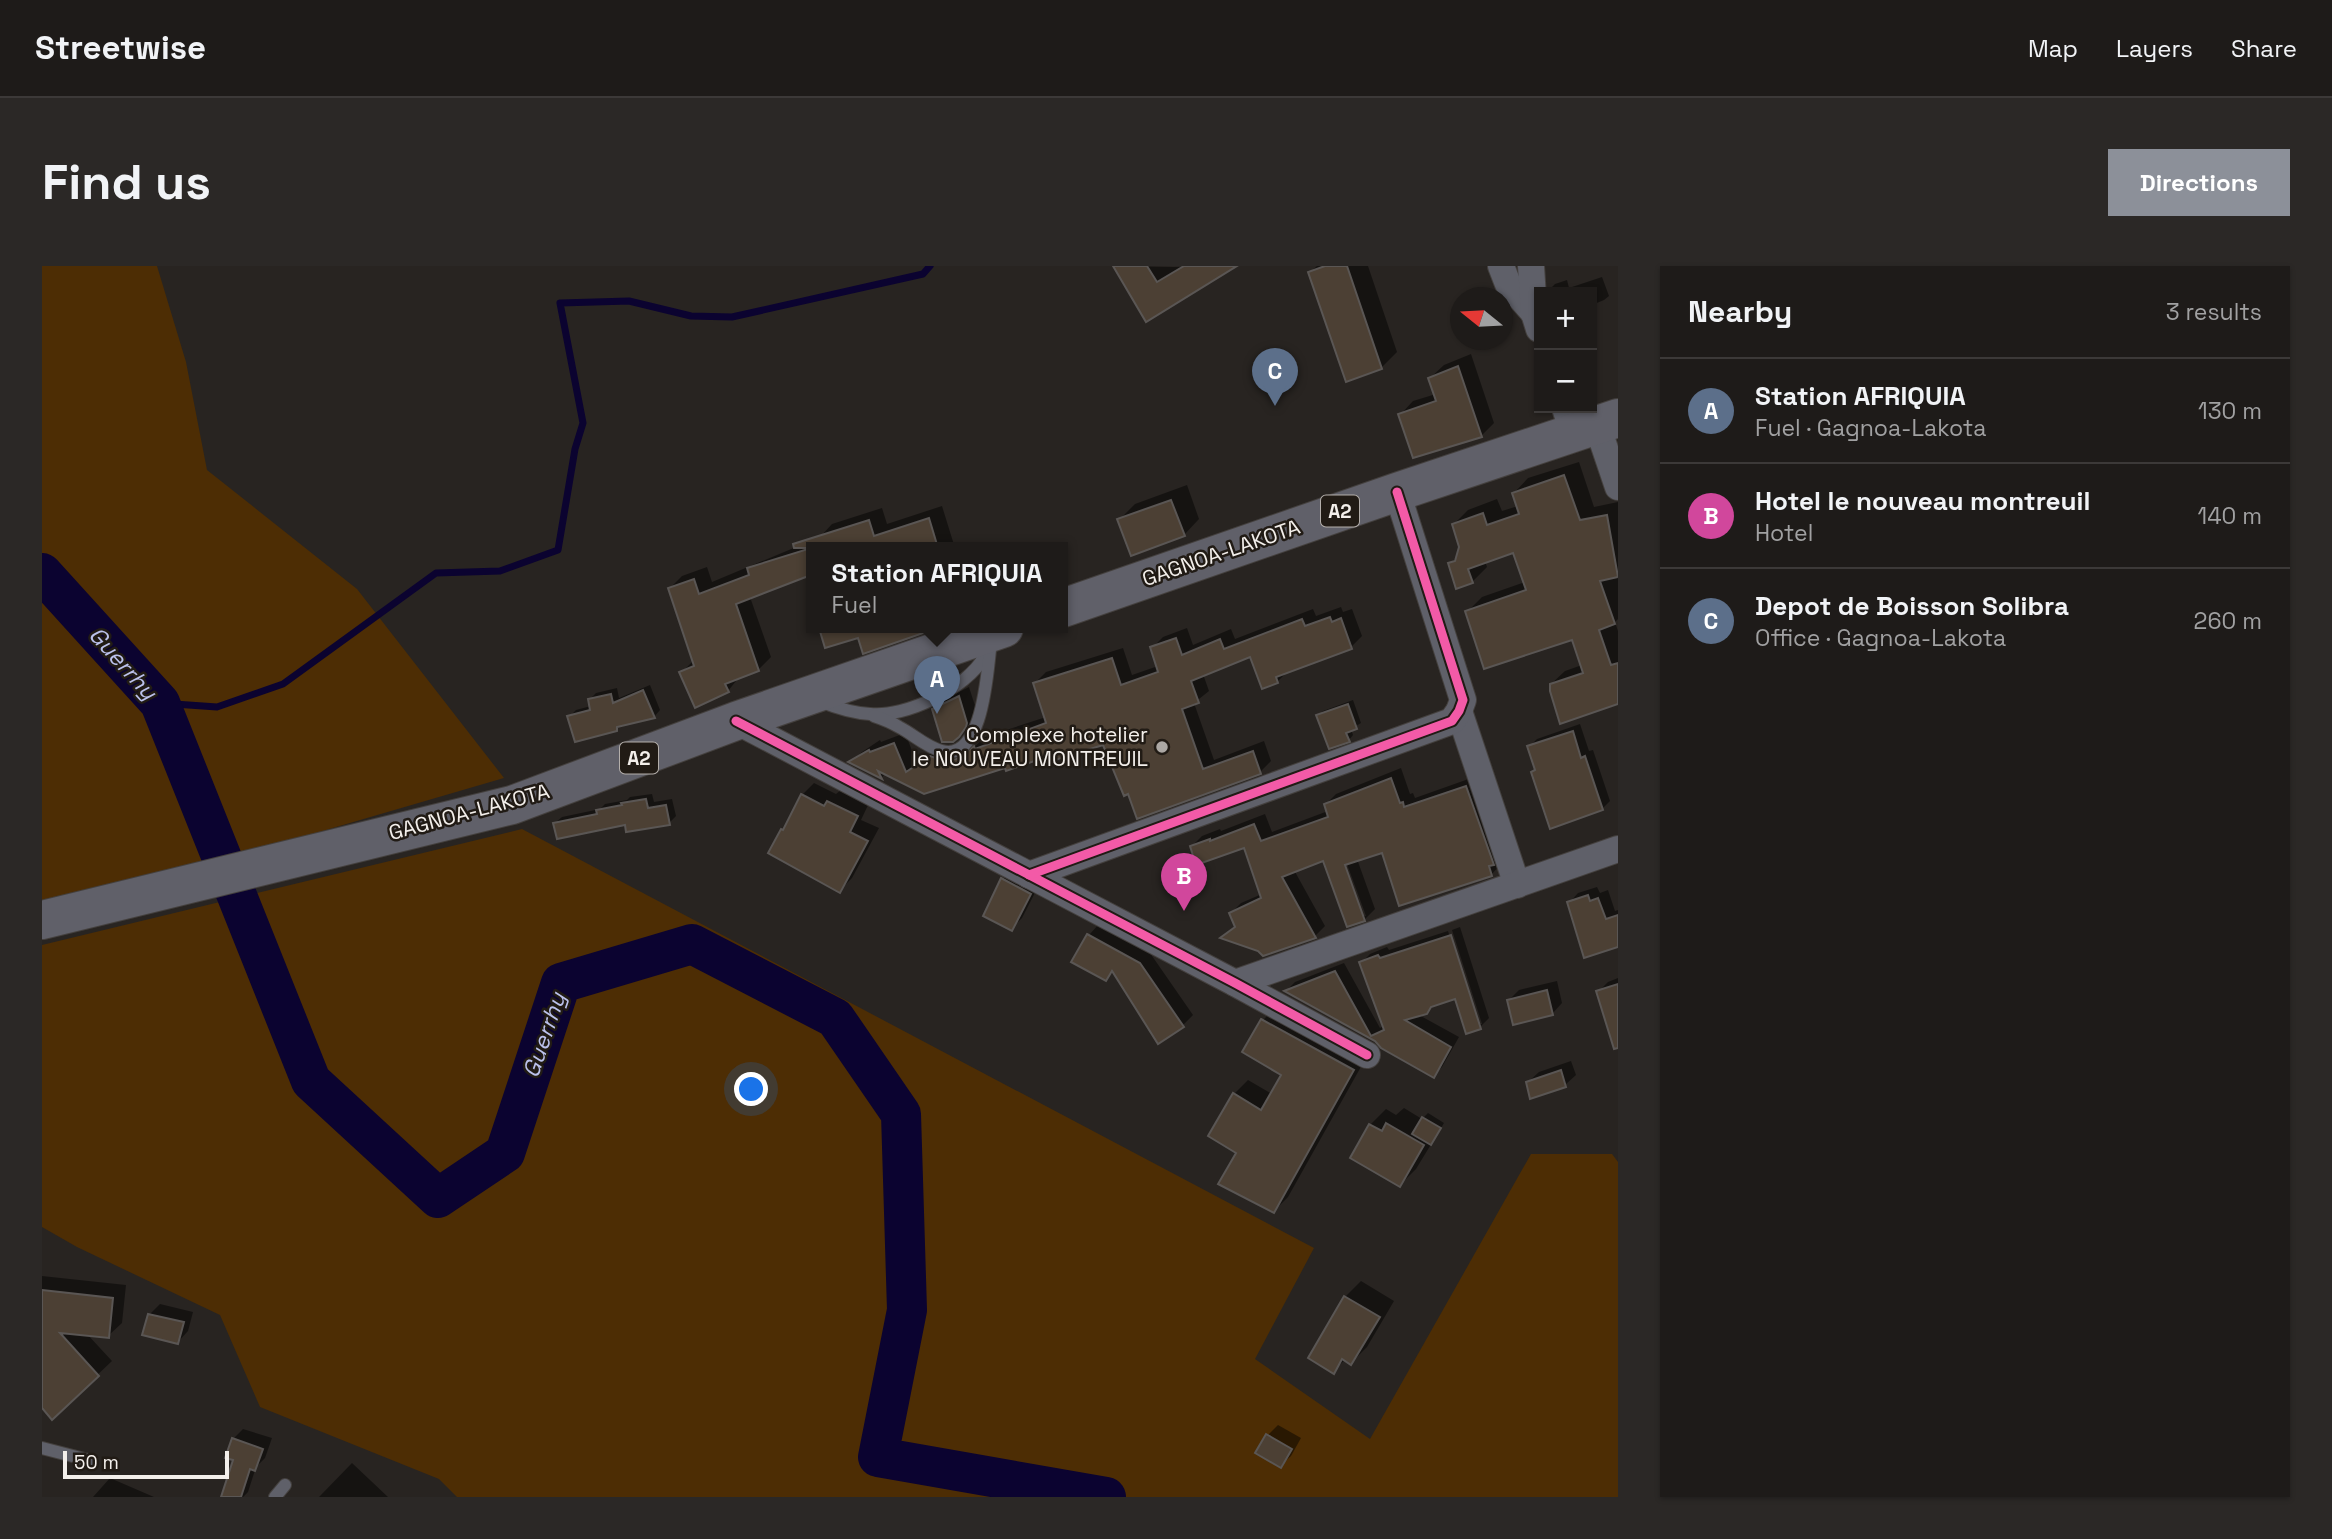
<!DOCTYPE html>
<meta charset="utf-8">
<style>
:root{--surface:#1e1b19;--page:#2b2826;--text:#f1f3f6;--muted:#a1a1a2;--line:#3c3938;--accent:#8c9099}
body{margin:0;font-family:"Space Grotesk",sans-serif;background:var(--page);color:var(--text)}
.controls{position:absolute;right:21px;top:21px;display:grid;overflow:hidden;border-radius:0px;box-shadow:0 2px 5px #0004}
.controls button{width:63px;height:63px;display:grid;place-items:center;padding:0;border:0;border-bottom:2px solid var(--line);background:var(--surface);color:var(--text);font:35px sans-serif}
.compass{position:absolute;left:1408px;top:21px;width:63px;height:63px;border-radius:50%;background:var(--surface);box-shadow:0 2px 5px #0004;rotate:288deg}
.scale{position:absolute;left:21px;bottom:18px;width:166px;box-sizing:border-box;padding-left:7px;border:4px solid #f3efeb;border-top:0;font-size:19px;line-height:24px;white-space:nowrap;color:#f3efeb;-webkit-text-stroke:5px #211b15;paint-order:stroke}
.you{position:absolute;left:710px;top:824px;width:24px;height:24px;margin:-18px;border:5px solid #fff;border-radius:50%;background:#1a73e8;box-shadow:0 0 0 10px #1a73e833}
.badge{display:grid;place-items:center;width:46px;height:46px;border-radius:50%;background:var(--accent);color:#fff;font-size:23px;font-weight:700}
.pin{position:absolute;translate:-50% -58px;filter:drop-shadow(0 2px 4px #0008)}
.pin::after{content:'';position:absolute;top:37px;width:24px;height:21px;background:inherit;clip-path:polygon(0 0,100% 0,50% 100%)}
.popup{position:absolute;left:764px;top:276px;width:262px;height:91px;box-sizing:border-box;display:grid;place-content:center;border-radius:0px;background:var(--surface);filter:drop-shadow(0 2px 5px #0005);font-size:23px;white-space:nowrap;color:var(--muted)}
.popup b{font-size:26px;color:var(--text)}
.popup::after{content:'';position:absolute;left:50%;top:100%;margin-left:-14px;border:14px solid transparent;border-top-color:var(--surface)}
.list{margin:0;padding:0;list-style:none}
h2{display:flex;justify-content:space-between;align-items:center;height:91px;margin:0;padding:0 28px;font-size:30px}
h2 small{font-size:23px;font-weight:400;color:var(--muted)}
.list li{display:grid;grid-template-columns:46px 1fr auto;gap:21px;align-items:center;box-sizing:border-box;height:105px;padding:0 28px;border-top:2px solid var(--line)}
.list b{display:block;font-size:26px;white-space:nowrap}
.list p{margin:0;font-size:23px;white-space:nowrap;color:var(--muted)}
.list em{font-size:23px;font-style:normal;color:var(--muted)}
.map{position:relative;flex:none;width:1576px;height:1231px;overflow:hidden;border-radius:0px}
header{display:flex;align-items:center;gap:42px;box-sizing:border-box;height:98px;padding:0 35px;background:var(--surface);border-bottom:2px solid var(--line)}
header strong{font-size:33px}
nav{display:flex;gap:38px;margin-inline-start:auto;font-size:24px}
.intro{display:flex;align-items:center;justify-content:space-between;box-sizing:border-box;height:168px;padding:0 42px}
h1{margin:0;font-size:49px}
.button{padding:18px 32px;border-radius:0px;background:var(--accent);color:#fff;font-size:24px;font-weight:700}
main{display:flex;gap:42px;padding:0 42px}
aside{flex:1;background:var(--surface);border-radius:0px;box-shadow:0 2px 5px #0004}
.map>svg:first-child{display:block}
.green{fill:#4d2d04}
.shadow{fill:#0007;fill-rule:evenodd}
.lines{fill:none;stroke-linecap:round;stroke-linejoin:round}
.stream{stroke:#0b0330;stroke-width:7}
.river{stroke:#0b0330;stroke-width:40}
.building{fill:#4c4034;stroke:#5a5654;stroke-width:2}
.service-casing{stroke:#44403e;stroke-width:14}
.minor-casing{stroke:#44403e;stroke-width:28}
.primary-casing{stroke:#44403e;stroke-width:40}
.service{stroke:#5f6069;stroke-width:12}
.minor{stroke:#5f6069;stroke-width:26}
.primary{stroke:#606069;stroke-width:38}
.cycleway-casing{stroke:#211b15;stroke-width:13}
.cycleway{stroke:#f35aa7;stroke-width:9}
.poi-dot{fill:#aca8a4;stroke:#211b15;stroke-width:2.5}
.labels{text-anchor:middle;stroke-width:5;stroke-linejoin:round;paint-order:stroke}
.shield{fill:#211b15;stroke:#b4afab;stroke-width:2}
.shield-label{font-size:19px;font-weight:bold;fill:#f3efeb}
.street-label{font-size:21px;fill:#f3efeb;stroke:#211b15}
.poi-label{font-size:21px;fill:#f3efeb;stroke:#211b15;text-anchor:end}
.water-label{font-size:23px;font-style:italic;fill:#bbc1ec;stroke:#211b15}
</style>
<header>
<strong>Streetwise</strong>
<nav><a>Map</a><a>Layers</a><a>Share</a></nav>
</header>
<div class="intro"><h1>Find us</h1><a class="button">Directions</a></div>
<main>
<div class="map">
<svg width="1576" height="1231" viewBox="0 0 1576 1231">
<rect width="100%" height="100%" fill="#282421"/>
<g class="green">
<path d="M 0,0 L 115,0 L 144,96 L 165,204 L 315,323 L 462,512 L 0,647 Z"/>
<path d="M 480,563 L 1272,982 L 1213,1093 L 1328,1173 L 1489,888 L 1570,888 L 1576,896 L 1576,1231 L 415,1231 L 397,1213 L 218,1141 L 178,1049 L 35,981 L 0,961 L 0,679 Z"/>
</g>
<g class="shadow">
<path d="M 1073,0 L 1132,1 L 1193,0 L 1104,54 Z"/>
<path d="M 1275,0 L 1326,0 L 1355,86 L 1339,102 L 1268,6 Z"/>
<path d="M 1560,11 L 1567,30 L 1562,34 L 1550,39 L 1550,26 L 1508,26 L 1508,23 L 1513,18 L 1525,14 L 1527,22 Z"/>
<path d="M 1429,88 L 1452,157 L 1439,170 L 1358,149 L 1371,135 L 1394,128 L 1388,112 L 1402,99 Z"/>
<path d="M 1537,196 L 1552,241 L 1576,236 L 1576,353 L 1573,356 L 1576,365 L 1576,436 L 1520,455 L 1508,419 L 1523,405 L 1540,399 L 1531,371 L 1425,346 L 1440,331 L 1483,316 L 1472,285 L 1443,295 L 1445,301 L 1430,316 L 1408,298 L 1417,289 L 1419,280 L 1412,258 L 1426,244 L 1455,233 L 1460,245 L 1476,240 L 1472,227 L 1486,212 Z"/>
<path d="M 1145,219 L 1157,253 L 1142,269 L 1077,254 L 1093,238 Z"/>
<path d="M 900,240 L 913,282 L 769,282 L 769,328 L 763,309 L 708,331 L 729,391 L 716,404 L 698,410 L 686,425 L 639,407 L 652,394 L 628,322 L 640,310 L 665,301 L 670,316 L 778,271 L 790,258 L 840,242 L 845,258 Z"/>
<path d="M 1299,341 L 1301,346 L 1310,343 L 1320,370 L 1309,381 L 1247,404 L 1235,416 L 1209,389 L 1161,408 L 1167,425 L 1152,437 L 1172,494 L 1222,475 L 1229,495 L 1218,506 L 1088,525 L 1062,477 L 964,500 L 882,526 L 844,507 L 840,511 L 809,496 L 820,486 L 838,474 L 839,476 L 863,467 L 875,497 L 900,480 L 912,483 L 931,482 L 943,471 L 1004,451 L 993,417 L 1004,406 L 1081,382 L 1090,409 L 1116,400 L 1110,382 L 1121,371 L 1145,362 L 1151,379 L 1189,363 L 1193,373 L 1271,343 L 1274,350 Z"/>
<path d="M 608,419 L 618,444 L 612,451 L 579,458 L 574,463 L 527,451 L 534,444 L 549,440 L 548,433 L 554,427 L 575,422 L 577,432 Z"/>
<path d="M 927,421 L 935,446 L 927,459 L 916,470 L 892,443 L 903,433 Z"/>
<path d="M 1311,434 L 1319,457 L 1309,463 L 1311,469 L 1307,474 L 1276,449 L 1281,445 Z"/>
<path d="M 1538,458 L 1547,485 L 1551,484 L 1568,535 L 1560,543 L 1491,506 L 1494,502 L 1487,481 L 1495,473 Z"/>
<path d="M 1359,502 L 1368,528 L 1371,527 L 1373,532 L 1435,510 L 1459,598 L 1449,609 L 1341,585 L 1315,593 L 1333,643 L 1323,653 L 1306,659 L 1282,593 L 1252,604 L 1283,660 L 1273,670 L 1222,688 L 1217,684 L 1181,671 L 1194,659 L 1189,647 L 1199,637 L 1220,628 L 1203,580 L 1150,580 L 1160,570 L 1178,563 L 1179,565 L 1223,548 L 1230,566 L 1286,545 L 1284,538 L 1294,528 ZM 1302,590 L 1324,650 L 1320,650 L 1299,592 Z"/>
<path d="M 772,517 L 794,528 L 799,524 L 827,537 L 819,554 L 837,562 L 810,612 L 798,624 L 740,564 L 745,559 L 760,529 Z"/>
<path d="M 610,528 L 612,536 L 630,533 L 634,550 L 627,557 L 513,557 L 520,551 L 558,543 L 563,538 L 585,534 L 588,531 Z"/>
<path d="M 971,603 L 998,617 L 980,652 L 970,662 L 961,613 Z"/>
<path d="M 1555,621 L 1558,627 L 1566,624 L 1573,645 L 1576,644 L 1576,679 L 1543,690 L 1527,637 L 1536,627 Z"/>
<path d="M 1057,658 L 1108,687 L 1151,749 L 1141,759 L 1072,705 L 1064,713 L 1032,695 L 1047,669 Z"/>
<path d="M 1418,661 L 1447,752 L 1438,761 L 1425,765 L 1414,731 L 1393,738 L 1384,747 L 1377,749 L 1417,771 L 1400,801 L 1391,810 L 1334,774 L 1245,724 L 1253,716 L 1302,697 L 1338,762 L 1342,760 L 1319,697 L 1328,688 L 1345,681 L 1347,684 L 1406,665 L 1436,758 L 1440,758 L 1410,664 Z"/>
<path d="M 1576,712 L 1576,750 L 1565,754 L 1556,726 L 1566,716 Z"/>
<path d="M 1515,715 L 1520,737 L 1510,748 L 1467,734 L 1477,724 Z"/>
<path d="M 1235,740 L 1325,790 L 1246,931 L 1232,945 L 1197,886 L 1192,828 L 1206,814 L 1230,828 L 1241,808 L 1220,755 Z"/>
<path d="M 1529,795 L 1534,809 L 1523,819 L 1486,816 L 1497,806 Z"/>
<path d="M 1362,842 L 1380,853 L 1386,847 L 1402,857 L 1374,903 L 1358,919 L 1328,859 L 1344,843 L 1354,849 Z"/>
<path d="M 0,1010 L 84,1019 L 80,1057 L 66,1070 L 45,1068 L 70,1095 L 11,1151 L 0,1140 Z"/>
<path d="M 1319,1015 L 1352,1035 L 1325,1081 L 1309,1097 L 1304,1093 L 1291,1105 L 1303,1031 Z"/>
<path d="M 118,1038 L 151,1046 L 146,1065 L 136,1076 L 107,1049 Z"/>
<path d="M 1236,1159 L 1259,1172 L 1249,1190 L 1238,1200 L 1226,1169 Z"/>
<path d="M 201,1163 L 230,1172 L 223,1192 L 214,1201 L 206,1226 L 201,1231 L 181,1231 L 193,1193 L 191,1173 Z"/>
<path d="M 310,1197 L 346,1231 L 277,1231 Z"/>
<path d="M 68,1212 L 112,1231 L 46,1231 L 51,1231 Z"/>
</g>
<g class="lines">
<path class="stream" d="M 118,437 L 175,441 L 241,418 L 394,307 L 458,305 L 516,284 L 533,183 L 541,157 L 518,37 L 587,35 L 649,50 L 690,51 L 881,8 L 888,0"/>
<path class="river" d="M 0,307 L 118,437 L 269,815 L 396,932 L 463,887 L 519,717 L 650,678 L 793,752 L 859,848 L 865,1044 L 836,1191 L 1064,1231"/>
</g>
<g class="building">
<path d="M 1071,0 L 1105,0 L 1115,16 L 1142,0 L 1195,0 L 1104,56 Z"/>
<path d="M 1283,0 L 1305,0 L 1340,103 L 1304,116 L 1266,6 Z"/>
<path d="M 1416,100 L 1440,171 L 1371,192 L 1356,148 L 1394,135 L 1386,112 Z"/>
<path d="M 1522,209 L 1538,254 L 1565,249 L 1576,311 L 1558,315 L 1573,358 L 1557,364 L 1569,399 L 1576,397 L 1576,438 L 1518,458 L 1508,425 L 1508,418 L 1541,407 L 1530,374 L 1442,403 L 1423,345 L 1484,324 L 1471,287 L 1426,303 L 1431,317 L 1414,323 L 1406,297 L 1413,295 L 1417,281 L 1410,258 L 1441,247 L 1445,259 L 1477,248 L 1470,227 Z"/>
<path d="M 1129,234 L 1143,270 L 1089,290 L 1075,253 Z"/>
<path d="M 887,252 L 896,282 L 752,282 L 751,278 L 827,254 L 832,270 Z"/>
<path d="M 769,282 L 769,309 L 694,338 L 717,405 L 683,418 L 687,426 L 653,442 L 637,406 L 652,400 L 626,322 L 652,313 L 657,328 L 707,309 L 705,302 Z"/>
<path d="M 1288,351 L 1290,356 L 1299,352 L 1310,383 L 1234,411 L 1236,417 L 1220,423 L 1208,391 L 1149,415 L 1157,437 L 1140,443 L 1161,503 L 1211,485 L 1219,508 L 1095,553 L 1086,528 L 1082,530 L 1061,479 L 1000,498 L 998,493 L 964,505 L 963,502 L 882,528 L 836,505 L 840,513 L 806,496 L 827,484 L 828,486 L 852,477 L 864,506 L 888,490 L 900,494 L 914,493 L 932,480 L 933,483 L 1004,457 L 991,417 L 1070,392 L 1079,419 L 1116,406 L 1108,381 L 1134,372 L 1140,389 L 1178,373 L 1182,383 L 1260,353 L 1263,360 Z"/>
<path d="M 777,362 L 887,362 L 887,365 L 821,388 L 816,372 L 783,382 Z"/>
<path d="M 601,424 L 613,452 L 575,461 L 575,465 L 533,476 L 525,450 L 548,444 L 546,433 L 569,428 L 571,437 Z"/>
<path d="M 917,430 L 925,457 L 924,461 L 917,471 L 911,476 L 900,476 L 890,443 Z"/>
<path d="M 1306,438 L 1315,463 L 1304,467 L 1308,476 L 1287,483 L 1274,449 Z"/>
<path d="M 1531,465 L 1539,492 L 1543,490 L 1561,544 L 1508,563 L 1489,506 L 1493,504 L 1485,480 Z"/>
<path d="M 1349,512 L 1358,537 L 1361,536 L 1362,541 L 1424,520 L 1452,599 L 1447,600 L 1450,610 L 1357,640 L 1340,587 L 1303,599 L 1323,655 L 1305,661 L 1281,595 L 1240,611 L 1274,672 L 1221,690 L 1216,685 L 1178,672 L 1193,661 L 1187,647 L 1219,632 L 1202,582 L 1154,599 L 1148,580 L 1168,573 L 1168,575 L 1212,558 L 1219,575 L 1286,551 L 1282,538 Z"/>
<path d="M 759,528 L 782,540 L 785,535 L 816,550 L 808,566 L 826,575 L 798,627 L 726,587 L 739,563 L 741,564 Z"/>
<path d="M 604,533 L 606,542 L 624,539 L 628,559 L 584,566 L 583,559 L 515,573 L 511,557 L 555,548 L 554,544 L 580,539 L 579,537 Z"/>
<path d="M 959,612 L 989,628 L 970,665 L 941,650 Z"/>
<path d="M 1546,629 L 1548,635 L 1556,632 L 1564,653 L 1576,649 L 1576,681 L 1542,692 L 1525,636 Z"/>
<path d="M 1045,668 L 1098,697 L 1142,761 L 1116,778 L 1070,705 L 1064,715 L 1029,696 Z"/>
<path d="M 1409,669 L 1439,763 L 1424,768 L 1413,733 L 1389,741 L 1385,748 L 1363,754 L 1409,781 L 1392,812 L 1339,782 L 1333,775 L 1242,725 L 1293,705 L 1329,770 L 1342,764 L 1317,696 L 1336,689 L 1338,692 Z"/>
<path d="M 1576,718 L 1576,782 L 1572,783 L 1554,725 Z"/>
<path d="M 1505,724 L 1511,749 L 1471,759 L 1465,734 Z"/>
<path d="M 1219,753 L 1312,804 L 1232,947 L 1176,918 L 1194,887 L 1166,870 L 1191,827 L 1219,844 L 1239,809 L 1200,786 Z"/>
<path d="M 1519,804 L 1524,821 L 1488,833 L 1484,816 Z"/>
<path d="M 1380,851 L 1399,862 L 1389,879 L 1370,868 Z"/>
<path d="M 1344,857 L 1382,879 L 1358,921 L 1308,892 L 1327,858 L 1340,865 Z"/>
<path d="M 0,1024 L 71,1032 L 67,1072 L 18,1067 L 57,1110 L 10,1154 L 0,1142 Z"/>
<path d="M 1302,1030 L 1338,1051 L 1309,1099 L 1300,1093 L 1292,1108 L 1266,1092 Z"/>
<path d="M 106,1048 L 142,1056 L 136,1078 L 100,1069 Z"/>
<path d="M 1224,1168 L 1250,1183 L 1239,1202 L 1213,1187 Z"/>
<path d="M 190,1172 L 221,1183 L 213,1205 L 208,1203 L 199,1231 L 179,1231 L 191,1194 L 183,1192 Z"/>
</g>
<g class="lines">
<g class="service-casing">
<g id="service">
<path d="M 780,436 C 795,442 811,447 828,448 C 863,452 925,422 942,391 C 945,387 946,381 948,376"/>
<path d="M 832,450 C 841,453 849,456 857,461 C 871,468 884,481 900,485 C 940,496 945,409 948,384"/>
<path d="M 0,1182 L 50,1195"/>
<path d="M 233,1231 L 243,1219"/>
</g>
</g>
<g class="minor-casing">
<g id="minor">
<path d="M 1459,0 L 1466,18 L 1492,47"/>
<path d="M 1489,0 L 1492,47 L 1497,63"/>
<path d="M 1523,142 L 1531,166"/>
<path d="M 1555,159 L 1576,221"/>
<path d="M 1417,445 L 1475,619"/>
<path d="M 694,455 L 1193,717 L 1325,789"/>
<path d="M 987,609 L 1410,455 L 1417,445 L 1421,434 L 1355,226"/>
<path d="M 1193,717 L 1576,583"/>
</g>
</g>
<g class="primary-casing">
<g id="primary">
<path d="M 1021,342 L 1355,226 L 1576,152"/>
<path d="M 0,654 L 470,539 L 694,455 L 962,362"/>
</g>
</g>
<use href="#service" class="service"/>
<use href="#minor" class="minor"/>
<use href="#primary" class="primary"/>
<g class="cycleway-casing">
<g id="cycleway">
<path d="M 694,455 L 1193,717 L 1325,789"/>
<path d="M 987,609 L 1410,455 L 1417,445 L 1421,434 L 1355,226"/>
</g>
</g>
<use href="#cycleway" class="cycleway"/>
</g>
<circle class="poi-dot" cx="1120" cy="481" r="7"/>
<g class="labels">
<g class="shield">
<rect x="1279" y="229.5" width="38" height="31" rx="5"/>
<rect x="578" y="476.5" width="38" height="31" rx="5"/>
</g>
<g class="shield-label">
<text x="1298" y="252">A2</text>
<text x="597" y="499">A2</text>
</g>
<g class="street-label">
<text transform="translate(1179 287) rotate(-19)" y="7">GAGNOA-LAKOTA</text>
<text transform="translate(427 546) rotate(-15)" y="7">GAGNOA-LAKOTA</text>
</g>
<g class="poi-label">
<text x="1106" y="476">Complexe hotelier<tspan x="1106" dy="24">le NOUVEAU MONTREUIL</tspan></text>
</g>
<g class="water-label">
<text transform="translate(81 397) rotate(48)" y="8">Guerrhy</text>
<text transform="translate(502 769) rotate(-71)" y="8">Guerrhy</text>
</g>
</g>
</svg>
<div class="controls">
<button>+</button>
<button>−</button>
</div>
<svg class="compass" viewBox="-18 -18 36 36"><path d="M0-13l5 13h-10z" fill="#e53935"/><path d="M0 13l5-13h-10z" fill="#a1a1a2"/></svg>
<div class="scale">50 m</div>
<div class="you"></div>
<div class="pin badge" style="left:895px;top:448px;background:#5c6f8a">A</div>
<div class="popup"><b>Station AFRIQUIA</b>Fuel</div>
<div class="pin badge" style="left:1142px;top:645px;background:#d1479c">B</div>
<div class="pin badge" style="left:1233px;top:140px;background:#5c6f8a">C</div>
</div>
<aside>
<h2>Nearby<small>3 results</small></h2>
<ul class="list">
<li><span class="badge" style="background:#5c6f8a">A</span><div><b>Station AFRIQUIA</b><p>Fuel · Gagnoa-Lakota</p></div><em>130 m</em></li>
<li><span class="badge" style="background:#d1479c">B</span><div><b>Hotel le nouveau montreuil</b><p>Hotel</p></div><em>140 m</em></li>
<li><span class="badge" style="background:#5c6f8a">C</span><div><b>Depot de Boisson Solibra</b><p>Office · Gagnoa-Lakota</p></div><em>260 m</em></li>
</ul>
</aside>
</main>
